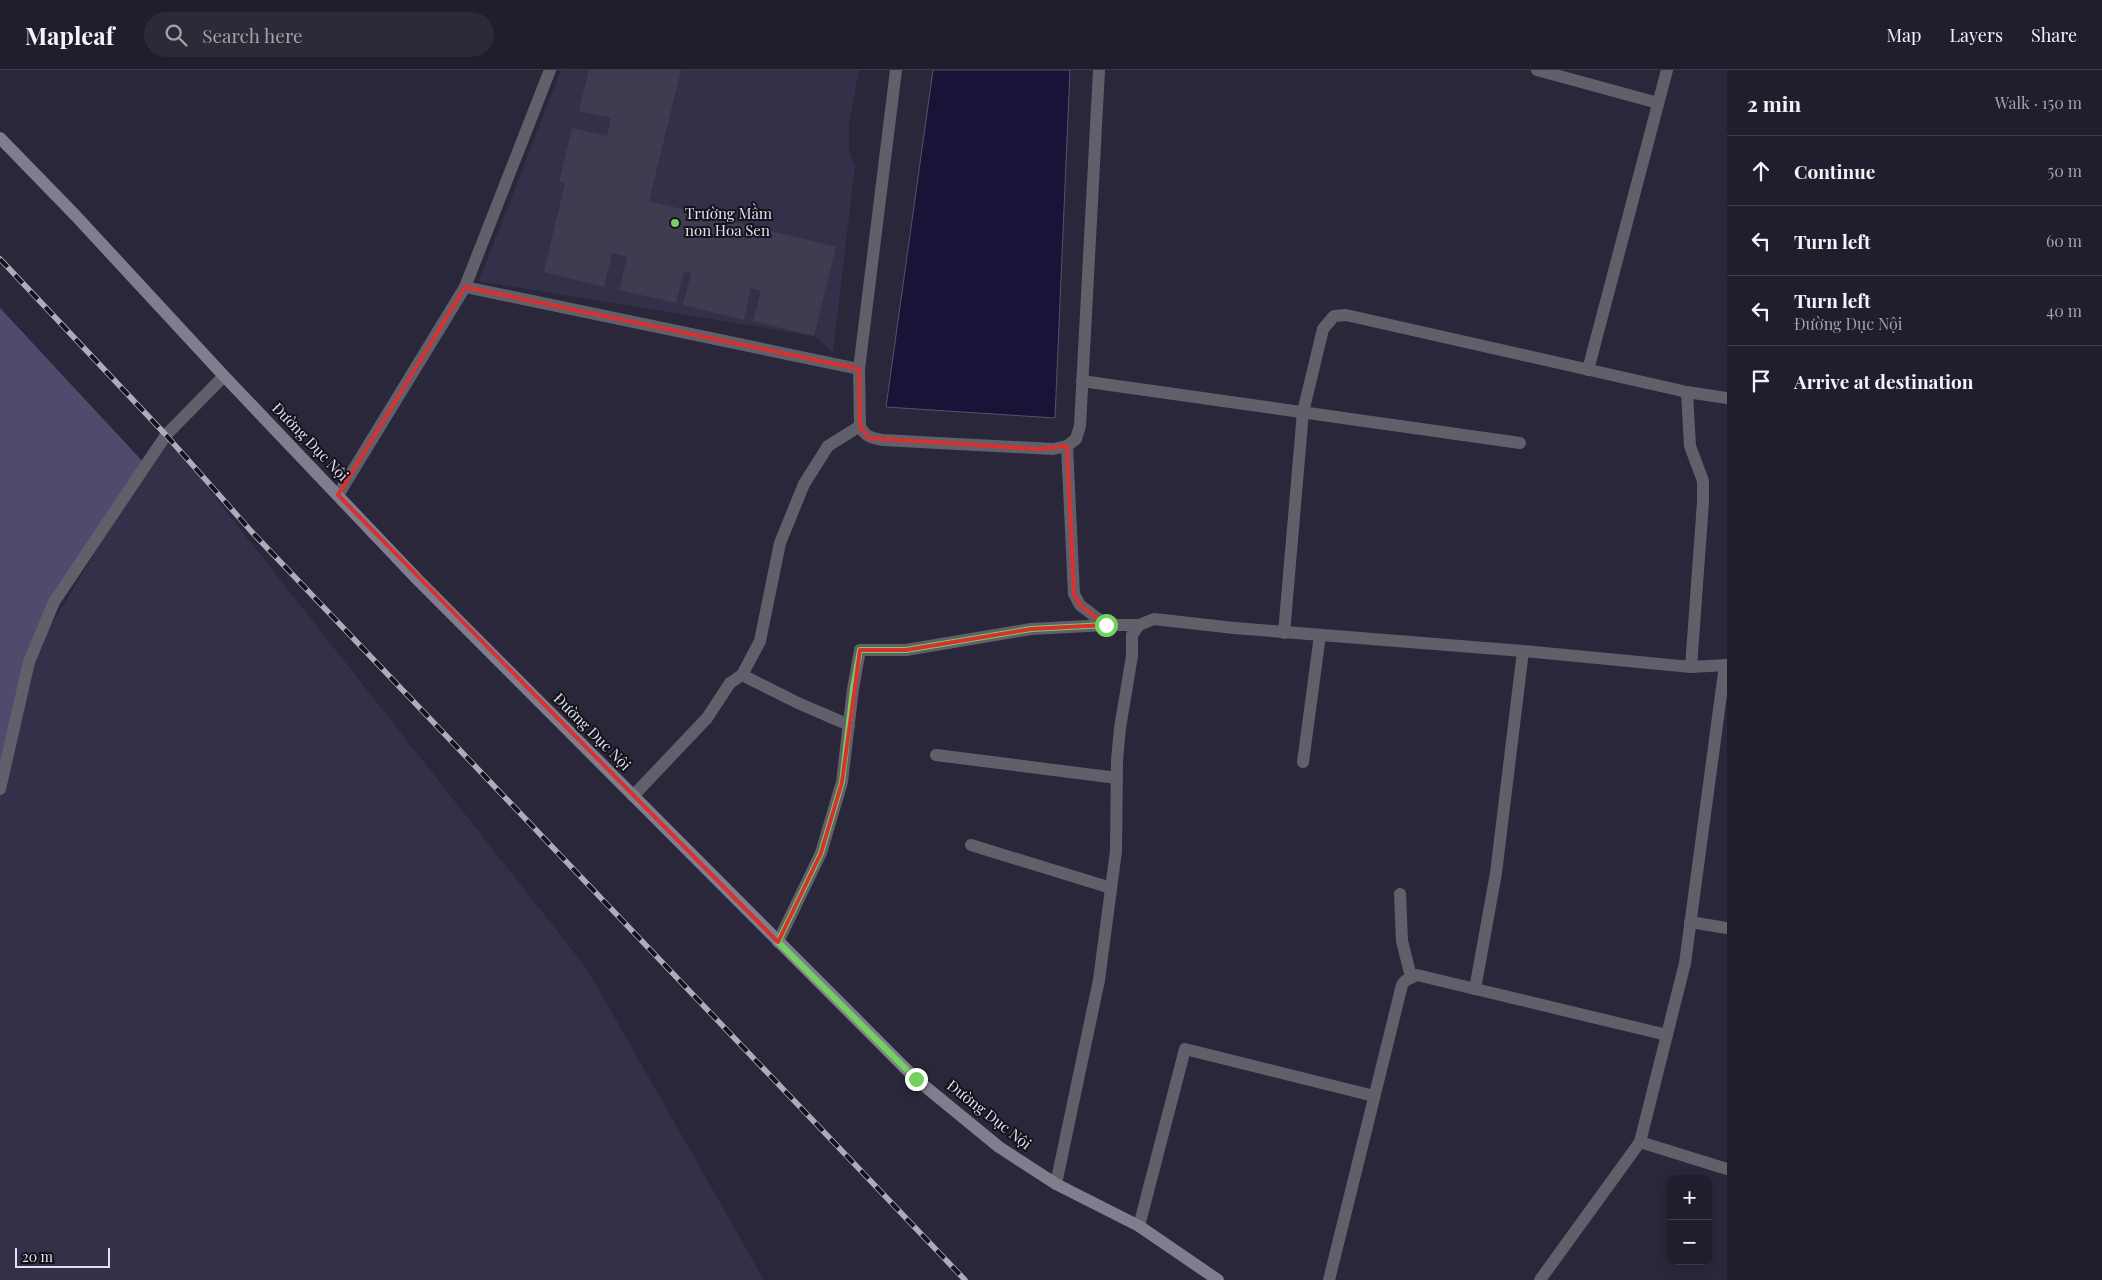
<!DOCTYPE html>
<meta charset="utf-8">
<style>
:root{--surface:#201d2c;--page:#2d2a38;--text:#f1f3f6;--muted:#a2a2a9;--line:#3d3b48}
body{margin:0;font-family:"Playfair Display",serif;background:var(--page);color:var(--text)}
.controls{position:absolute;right:15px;bottom:15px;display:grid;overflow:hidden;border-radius:10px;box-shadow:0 2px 8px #0003}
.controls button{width:45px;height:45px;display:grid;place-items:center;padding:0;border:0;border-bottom:1px solid var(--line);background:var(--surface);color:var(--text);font:25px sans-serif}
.scale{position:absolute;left:15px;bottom:12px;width:95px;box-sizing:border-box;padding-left:5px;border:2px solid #e2e0ee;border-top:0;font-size:14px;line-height:18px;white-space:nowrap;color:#e2e0ee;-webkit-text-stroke:4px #13121b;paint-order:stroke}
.stop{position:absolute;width:15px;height:15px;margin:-11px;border:4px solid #71d25e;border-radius:50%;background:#fff}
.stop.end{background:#71d25e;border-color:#fff;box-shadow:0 1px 5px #0008}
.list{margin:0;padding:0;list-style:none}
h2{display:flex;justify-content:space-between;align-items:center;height:65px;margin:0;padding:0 20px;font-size:21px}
h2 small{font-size:16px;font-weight:400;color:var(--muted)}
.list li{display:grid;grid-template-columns:32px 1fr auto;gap:15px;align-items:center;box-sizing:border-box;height:70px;padding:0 20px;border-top:1px solid var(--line)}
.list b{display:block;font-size:19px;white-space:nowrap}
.list p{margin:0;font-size:16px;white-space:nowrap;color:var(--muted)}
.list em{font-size:16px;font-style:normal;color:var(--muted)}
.icon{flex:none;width:28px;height:28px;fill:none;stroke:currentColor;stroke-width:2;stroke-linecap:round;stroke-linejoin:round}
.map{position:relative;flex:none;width:1727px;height:1210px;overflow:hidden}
header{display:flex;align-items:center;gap:30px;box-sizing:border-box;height:70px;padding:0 25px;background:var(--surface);border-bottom:1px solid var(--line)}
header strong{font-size:24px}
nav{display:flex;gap:28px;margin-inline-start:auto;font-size:18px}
.search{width:350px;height:45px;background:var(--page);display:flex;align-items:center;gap:12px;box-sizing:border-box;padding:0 18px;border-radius:28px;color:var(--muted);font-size:19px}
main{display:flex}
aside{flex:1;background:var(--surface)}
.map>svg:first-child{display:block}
.built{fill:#34304a}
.green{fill:#504b6d}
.water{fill:#1b1337;stroke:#57506e}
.building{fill:#3f3c51}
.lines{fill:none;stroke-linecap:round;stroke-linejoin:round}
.lane{stroke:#61606a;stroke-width:12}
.street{stroke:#61606a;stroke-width:12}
.secondary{stroke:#7f7e8e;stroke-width:12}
.rail-casing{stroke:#aeabbb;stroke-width:5.5}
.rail{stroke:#13121b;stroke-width:4;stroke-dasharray:11;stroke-linecap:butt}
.route{stroke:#71d25e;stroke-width:6}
.marked{fill:none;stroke:#d73132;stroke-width:4;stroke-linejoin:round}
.poi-dot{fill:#71d25e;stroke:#13121b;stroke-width:2}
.labels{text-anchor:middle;stroke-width:4;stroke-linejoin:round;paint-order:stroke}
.poi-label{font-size:15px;fill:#e2e0ee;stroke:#13121b;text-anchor:start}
.street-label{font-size:15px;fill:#e2e0ee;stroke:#13121b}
</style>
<header>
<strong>Mapleaf</strong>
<div class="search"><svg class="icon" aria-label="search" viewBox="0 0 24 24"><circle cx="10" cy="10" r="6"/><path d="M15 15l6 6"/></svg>Search here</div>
<nav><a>Map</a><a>Layers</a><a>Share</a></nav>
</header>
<main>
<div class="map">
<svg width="1727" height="1210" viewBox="0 0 1727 1210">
<rect width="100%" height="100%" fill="#2a273b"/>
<g class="built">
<path d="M 561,0 L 859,0 L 849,53 L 849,81 L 855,96 L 833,282 L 814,266 L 479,211 Z"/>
<path d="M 166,365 L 587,899 L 764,1210 L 0,1210 L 0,718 L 29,592 Z"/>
</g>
<path class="green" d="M 0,238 L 146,395 L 54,532 L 29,592 L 0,718 Z"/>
<path class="water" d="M 933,0 L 1070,0 L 1055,348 L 886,337 Z"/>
<path class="building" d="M 589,0 L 681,0 L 649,131 L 836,177 L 814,266 L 753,251 L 761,221 L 751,218 L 744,250 L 683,235 L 691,203 L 684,201 L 676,233 L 619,220 L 627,187 L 612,183 L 604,217 L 544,202 L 565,113 L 559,112 L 572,58 L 607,66 L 611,48 L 579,41 Z"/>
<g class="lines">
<g class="lane">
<path d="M 1284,563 L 1303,342"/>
<path d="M 742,605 L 798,633 L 849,655"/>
<path d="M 1056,1114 L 1099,910 L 1116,781 L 1117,690 L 1120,658 L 1132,586 L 1132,565 L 1139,555 L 1154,549 L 1234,558 L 1523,581 L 1691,597 L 1727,595"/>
</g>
<g class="street">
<path d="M 1537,0 L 1658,33"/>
<path d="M 465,217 L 859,299 L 860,356 C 865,367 872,368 883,370 L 1053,379 L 1067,376 L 1076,369 L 1080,356 L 1099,0"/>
<path d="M 859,299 L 896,0"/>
<path d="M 1588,300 L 1667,0"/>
<path d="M 1082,311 L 1520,373"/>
<path d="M 1687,322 L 1690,376 L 1703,411 L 1703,432 L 1691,597"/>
<path d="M 1303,342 L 1323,259 L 1334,246 L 1346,245 L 1687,322 L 1727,328"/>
<path d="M 1067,376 L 1074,524 L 1080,535 L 1106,555 L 1139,555"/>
<path d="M 338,425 L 465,217 L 550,0"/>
<path d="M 936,685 L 1117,708"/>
<path d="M 1303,692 L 1320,565"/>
<path d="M 0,719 L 29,592 L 54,532 L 166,365 L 224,306"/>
<path d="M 633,726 L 707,648 L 730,613 L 742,605 L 760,571 L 780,473 L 804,414 L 828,376 L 860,356"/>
<path d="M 971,775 L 1111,818"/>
<path d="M 1400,824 L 1402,871 L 1411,907"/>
<path d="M 1690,852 L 1727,858"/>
<path d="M 778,872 L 821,783 L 842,712 L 853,619 L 860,580 L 906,580 L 1031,559 L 1106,555"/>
<path d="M 1475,919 L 1496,803 L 1523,581"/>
<path d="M 1640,1072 L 1727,1099"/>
<path d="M 1139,1156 L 1185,979 L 1374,1026"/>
<path d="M 1329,1210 L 1402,915 L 1405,911 L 1417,905 L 1667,965"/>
<path d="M 1540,1210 L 1640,1072 L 1685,893 L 1725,595"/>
</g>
<path class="secondary" d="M 0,68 L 75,145 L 224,306 L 418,510 L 916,1009 L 999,1077 L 1056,1114 L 1139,1156 L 1218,1210"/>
<g class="rail-casing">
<path id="rail" d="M 0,189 L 166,365 L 251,461 L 965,1210"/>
</g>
<use href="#rail" class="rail"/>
</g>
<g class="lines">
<path class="route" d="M 916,1009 L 778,872 L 821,783 L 842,712 L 853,619 L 860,580 L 906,580 L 1031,559 L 1106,555"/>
</g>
<path class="marked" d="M 465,217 L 859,299 L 860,356 L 869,368 L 1039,379 L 1067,376 L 1074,524 L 1080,535 L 1106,555 L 1031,559 L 906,580 L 860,580 L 842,712 L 821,783 L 778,872 L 338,425 Z"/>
<circle class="poi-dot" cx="675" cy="153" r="5"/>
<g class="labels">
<g class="poi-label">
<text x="685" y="149">Trường Mầm<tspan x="685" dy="17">non Hoa Sen</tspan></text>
</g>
<g class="street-label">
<text transform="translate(310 372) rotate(46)" y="5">Đường Dục Nội</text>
<text transform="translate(592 662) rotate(45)" y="5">Đường Dục Nội</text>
<text transform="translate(989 1045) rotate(38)" y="5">Đường Dục Nội</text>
</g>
</g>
</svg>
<div class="controls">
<button>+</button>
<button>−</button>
</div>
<div class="scale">20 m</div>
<div class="stop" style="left:1106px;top:555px"></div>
<div class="stop end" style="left:916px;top:1009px"></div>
</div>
<aside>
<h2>2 min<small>Walk · 150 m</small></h2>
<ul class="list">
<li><svg class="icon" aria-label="ahead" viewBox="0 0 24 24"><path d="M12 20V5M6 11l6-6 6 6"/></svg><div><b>Continue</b></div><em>50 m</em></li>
<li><svg class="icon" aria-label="left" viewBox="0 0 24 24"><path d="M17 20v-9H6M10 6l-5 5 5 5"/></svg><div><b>Turn left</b></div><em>60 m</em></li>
<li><svg class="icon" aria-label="left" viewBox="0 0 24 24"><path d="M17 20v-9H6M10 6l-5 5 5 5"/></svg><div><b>Turn left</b><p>Đường Dục Nội</p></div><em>40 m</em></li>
<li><svg class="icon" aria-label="arrive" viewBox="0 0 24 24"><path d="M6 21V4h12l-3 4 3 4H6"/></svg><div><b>Arrive at destination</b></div></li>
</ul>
</aside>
</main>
